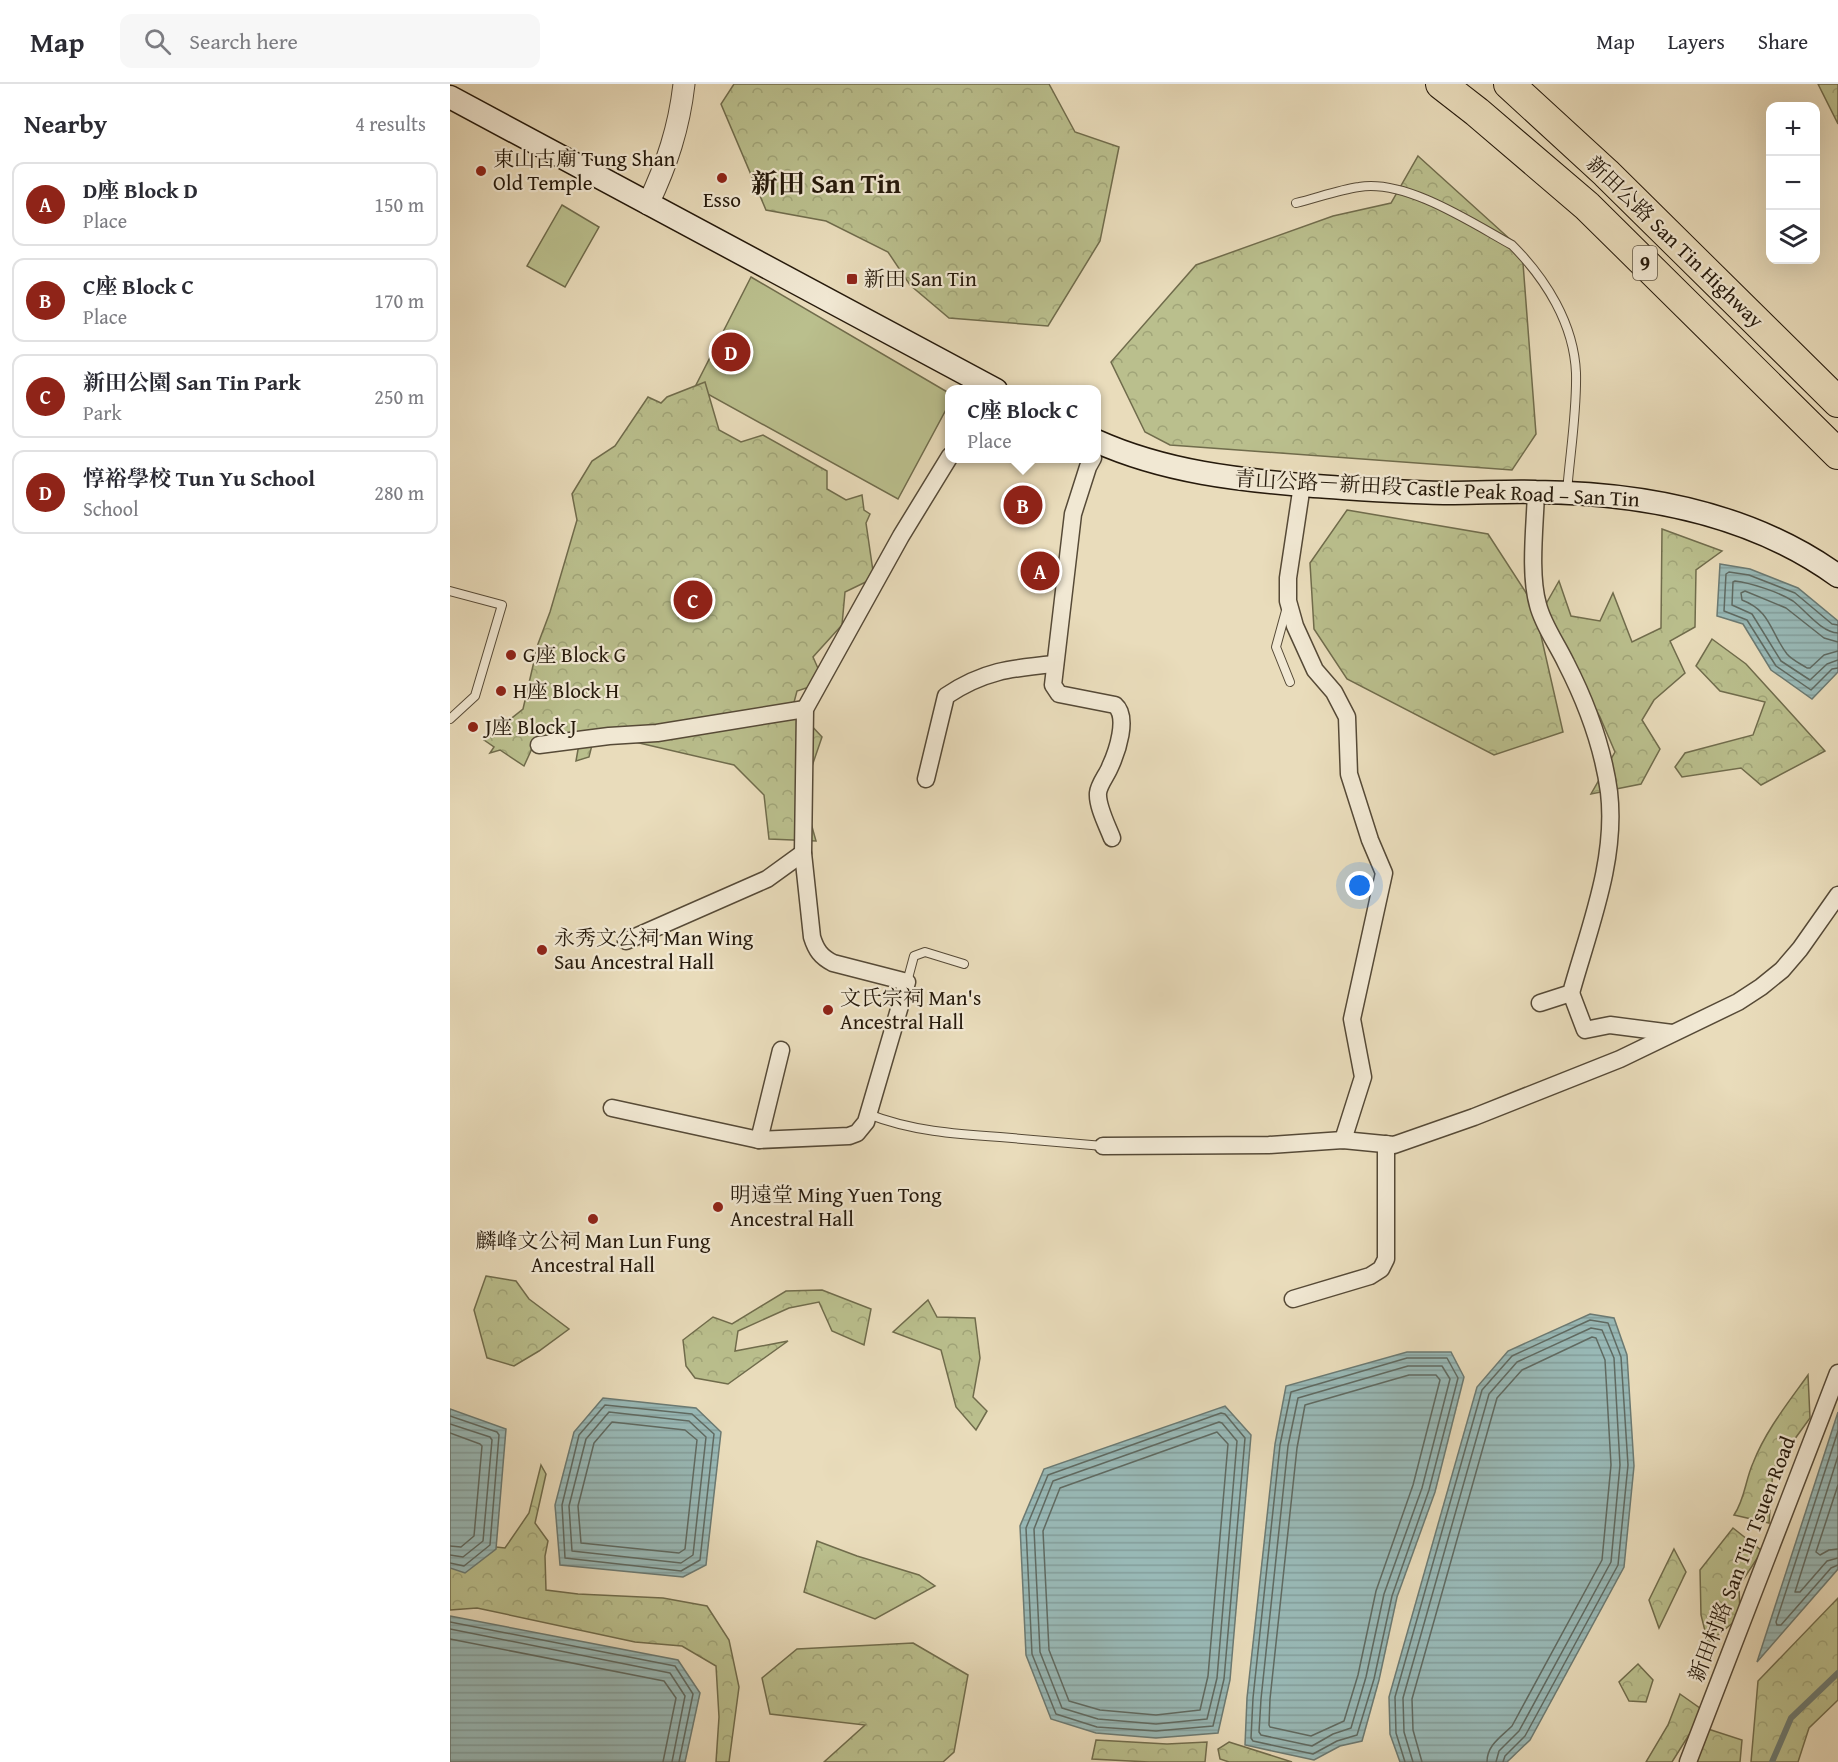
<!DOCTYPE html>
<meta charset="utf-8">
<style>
:root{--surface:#fff;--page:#f7f7f7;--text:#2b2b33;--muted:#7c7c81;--line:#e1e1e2;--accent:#8f2418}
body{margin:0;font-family:"Gentium Book Plus","Noto Serif SC",serif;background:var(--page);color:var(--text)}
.controls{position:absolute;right:18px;top:18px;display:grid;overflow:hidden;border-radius:12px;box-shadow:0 6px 24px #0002}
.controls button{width:54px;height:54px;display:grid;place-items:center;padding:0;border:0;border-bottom:2px solid var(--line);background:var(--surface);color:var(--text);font:30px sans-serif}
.you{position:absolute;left:910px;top:802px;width:21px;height:21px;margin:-15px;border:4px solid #fff;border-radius:50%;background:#1a73e8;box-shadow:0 0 0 9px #1a73e833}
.badge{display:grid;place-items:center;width:39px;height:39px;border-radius:50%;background:var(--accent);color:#fff;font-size:20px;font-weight:700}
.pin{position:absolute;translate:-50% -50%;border:3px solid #fff;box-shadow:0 2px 6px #0006}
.popup{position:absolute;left:495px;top:301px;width:156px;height:78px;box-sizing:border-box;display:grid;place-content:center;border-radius:12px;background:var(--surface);filter:drop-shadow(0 2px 4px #0005);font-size:20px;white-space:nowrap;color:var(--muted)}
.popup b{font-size:22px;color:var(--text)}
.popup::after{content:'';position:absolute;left:50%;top:100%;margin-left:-12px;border:12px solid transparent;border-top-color:var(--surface)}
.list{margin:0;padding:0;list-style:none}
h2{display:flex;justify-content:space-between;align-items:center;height:78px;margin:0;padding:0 24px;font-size:26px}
h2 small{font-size:20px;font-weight:400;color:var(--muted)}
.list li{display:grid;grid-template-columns:39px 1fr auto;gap:18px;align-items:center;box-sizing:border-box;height:84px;margin:0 12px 12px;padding:0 12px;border:2px solid var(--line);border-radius:12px}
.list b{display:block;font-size:22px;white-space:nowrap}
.list p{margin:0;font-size:20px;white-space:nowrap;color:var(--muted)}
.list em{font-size:20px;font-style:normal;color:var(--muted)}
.icon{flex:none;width:33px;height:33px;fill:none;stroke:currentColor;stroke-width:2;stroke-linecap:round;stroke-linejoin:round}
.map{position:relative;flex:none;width:1388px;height:1678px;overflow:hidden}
header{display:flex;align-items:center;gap:36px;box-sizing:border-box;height:84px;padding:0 30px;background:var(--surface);border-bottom:2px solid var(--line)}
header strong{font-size:28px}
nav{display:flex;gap:33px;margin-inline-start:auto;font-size:21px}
.search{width:420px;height:54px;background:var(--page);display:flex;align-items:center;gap:15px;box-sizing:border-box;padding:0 21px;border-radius:12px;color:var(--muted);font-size:22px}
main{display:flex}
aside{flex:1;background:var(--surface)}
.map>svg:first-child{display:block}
.green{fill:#babf8d;stroke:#706c4c;stroke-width:1.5}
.forest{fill:url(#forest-crowns);stroke:#706c4c;stroke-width:1.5}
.water{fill:url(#water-rules);stroke:#6b7a73;stroke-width:1.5}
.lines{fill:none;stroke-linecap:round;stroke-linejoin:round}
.shore{stroke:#5f6a62;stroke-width:1.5}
.stream{stroke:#6b7a73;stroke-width:6}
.service-casing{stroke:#564a37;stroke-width:10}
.minor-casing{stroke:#564a37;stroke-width:19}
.tertiary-casing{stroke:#564a37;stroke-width:23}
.secondary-casing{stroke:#25190b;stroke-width:25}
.motorway-casing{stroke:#25190b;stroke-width:32}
.service{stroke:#f1e8d3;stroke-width:8}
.minor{stroke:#f1e8d3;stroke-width:16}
.tertiary{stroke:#f1e8d3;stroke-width:21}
.secondary{stroke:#f1e8d3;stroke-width:22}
.motorway{stroke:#e9dcbb;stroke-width:30}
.poi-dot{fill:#8f2418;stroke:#f1e8d3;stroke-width:2}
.labels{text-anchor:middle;stroke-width:4.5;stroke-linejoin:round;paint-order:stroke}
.shield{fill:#f1e8d3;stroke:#625747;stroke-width:1.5}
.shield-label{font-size:20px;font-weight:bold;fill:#25190b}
.poi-label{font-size:21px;fill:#25190b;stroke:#f1e8d3;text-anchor:start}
.street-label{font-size:21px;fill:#25190b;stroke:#f1e8d3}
.district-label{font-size:27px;font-weight:bold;fill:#25190b;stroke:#f1e8d3}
</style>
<header>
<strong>Map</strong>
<div class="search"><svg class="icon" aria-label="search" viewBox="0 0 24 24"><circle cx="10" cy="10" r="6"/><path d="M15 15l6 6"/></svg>Search here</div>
<nav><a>Map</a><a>Layers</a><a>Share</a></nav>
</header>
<main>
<aside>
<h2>Nearby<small>4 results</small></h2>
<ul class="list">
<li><span class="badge">A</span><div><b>D座 Block D</b><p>Place</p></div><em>150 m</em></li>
<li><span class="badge">B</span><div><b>C座 Block C</b><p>Place</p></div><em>170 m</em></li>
<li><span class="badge">C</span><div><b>新田公園 San Tin Park</b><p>Park</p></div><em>250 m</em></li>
<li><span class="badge">D</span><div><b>惇裕學校 Tun Yu School</b><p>School</p></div><em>280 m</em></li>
</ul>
</aside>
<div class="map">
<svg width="1388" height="1678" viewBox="0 0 1388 1678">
<defs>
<pattern id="forest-crowns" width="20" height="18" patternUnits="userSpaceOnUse" patternTransform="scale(1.5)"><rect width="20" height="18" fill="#babf8d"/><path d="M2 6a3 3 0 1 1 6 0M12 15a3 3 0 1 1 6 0" fill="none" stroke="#a0a478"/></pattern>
<pattern id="water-rules" width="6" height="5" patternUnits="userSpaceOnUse" patternTransform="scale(1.5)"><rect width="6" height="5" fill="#99bab8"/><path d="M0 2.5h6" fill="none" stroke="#849f9d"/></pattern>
</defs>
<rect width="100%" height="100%" fill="#e9dcbb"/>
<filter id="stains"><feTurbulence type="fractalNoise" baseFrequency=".00333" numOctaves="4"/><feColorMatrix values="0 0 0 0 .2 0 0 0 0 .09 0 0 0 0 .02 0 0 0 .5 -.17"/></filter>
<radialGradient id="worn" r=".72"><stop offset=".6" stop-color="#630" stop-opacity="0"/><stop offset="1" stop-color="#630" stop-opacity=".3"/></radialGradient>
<g class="green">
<path d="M 112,121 L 149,143 L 115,203 L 77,182 Z"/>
<path d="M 301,193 L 499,309 L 499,320 L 448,415 L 245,303 Z"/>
</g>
<g class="forest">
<path d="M 284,0 L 599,0 L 625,48 L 669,63 L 650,157 L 598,242 L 499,234 L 460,201 L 438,168 L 376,137 L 316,126 L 271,20 Z"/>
<path d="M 1368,0 L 1388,0 L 1388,40 Z"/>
<path d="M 968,72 L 1072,166 L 1086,350 L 1062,386 L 720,361 L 695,348 L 661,278 L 746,181 L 883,132 L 941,119 Z"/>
<path d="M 255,298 L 269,346 L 291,358 L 313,351 L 377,387 L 377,405 L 396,416 L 412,411 L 414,426 L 420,430 L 416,439 L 424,494 L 395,508 L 392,541 L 363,573 L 374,598 L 347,607 L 343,622 L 372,653 L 360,688 L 359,732 L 366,757 L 319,755 L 314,711 L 284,681 L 159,652 L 144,653 L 139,673 L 126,677 L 130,654 L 85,658 L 74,682 L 50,666 L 40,669 L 44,663 L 34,656 L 73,625 L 88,560 L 100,528 L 127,436 L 122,410 L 142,377 L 165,362 L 198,313 L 211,319 L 217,313 Z"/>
<path d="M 897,426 L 1038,450 L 1084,521 L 1113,648 L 1044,671 L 897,595 L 864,545 L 860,479 Z"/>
<path d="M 1212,445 L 1272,467 L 1246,486 L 1245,543 L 1220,557 L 1235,589 L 1204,616 L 1192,636 L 1210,665 L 1191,700 L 1141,710 L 1165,668 L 1150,633 L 1092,527 L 1109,497 L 1121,532 L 1150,537 L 1163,509 L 1182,558 L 1211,544 Z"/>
<path d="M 1262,555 L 1296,580 L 1375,667 L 1311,701 L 1291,684 L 1232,693 L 1225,683 L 1235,669 L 1303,651 L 1315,618 L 1270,607 L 1246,582 Z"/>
<path d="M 36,1192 L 66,1197 L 79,1215 L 119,1245 L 89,1267 L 64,1282 L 37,1274 L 24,1226 Z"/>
<path d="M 372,1206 L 421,1225 L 414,1261 L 382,1247 L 369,1218 L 339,1224 L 288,1247 L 285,1267 L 338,1257 L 278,1300 L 245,1294 L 236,1282 L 233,1256 L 263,1233 L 282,1240 L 336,1207 Z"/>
<path d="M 478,1216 L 487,1233 L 525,1234 L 530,1274 L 523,1313 L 537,1327 L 526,1346 L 506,1323 L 491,1266 L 443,1248 Z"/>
<path d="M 1358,1291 L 1360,1334 L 1323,1385 L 1319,1439 L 1284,1431 C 1295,1415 1295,1397 1303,1379 C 1316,1346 1338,1319 1358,1291 Z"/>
<path d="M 91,1381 L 96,1390 L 85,1439 L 98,1457 L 95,1472 L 96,1506 L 128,1510 L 213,1514 L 257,1522 L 279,1556 L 289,1603 L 279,1678 L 266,1678 L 269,1633 L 266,1582 L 232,1562 L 185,1558 L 27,1524 L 0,1526 L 0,1458 L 55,1464 L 79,1429 Z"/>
<path d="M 1283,1444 L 1312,1467 L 1289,1502 L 1290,1533 L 1258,1559 L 1251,1531 L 1250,1486 Z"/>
<path d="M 367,1457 L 407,1472 L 469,1491 L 485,1502 L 425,1535 L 354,1508 Z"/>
<path d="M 1224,1465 L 1236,1488 L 1209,1544 L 1199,1516 Z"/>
<path d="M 1388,1514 L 1388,1616 L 1359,1644 L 1348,1678 L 1301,1678 L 1308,1597 Z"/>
<path d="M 463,1559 L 518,1591 L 504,1668 L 493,1678 L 374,1678 L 415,1641 L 320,1630 L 312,1594 L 347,1565 Z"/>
<path d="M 1188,1580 L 1203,1596 L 1196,1618 L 1179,1617 L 1169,1598 Z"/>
<path d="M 1230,1610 L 1254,1627 L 1222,1678 L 1196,1678 L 1218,1641 Z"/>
<path d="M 1255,1644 L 1292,1656 L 1290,1678 L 1241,1678 Z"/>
<path d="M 646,1656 L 717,1660 L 757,1658 L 755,1678 L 699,1678 L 642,1675 Z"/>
<path d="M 779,1658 L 842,1678 L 779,1678 L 770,1675 L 768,1665 Z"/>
</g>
<g class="water">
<path d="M 1270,480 L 1300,485 L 1348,504 L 1388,537 L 1388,588 L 1362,615 L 1321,586 L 1293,540 L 1267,532 Z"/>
<path d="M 1140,1230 L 1164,1234 L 1177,1271 L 1184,1382 L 1174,1483 L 1080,1656 L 1057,1678 L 950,1678 L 940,1650 L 939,1613 L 1027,1303 L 1058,1267 Z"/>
<path d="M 957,1268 L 1001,1268 L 1014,1293 L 985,1408 L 947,1513 L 929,1596 L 912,1657 L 890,1662 L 864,1676 L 795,1661 L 797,1614 L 825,1360 L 836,1302 Z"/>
<path d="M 153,1314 L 246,1324 L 271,1348 L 256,1481 L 233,1493 L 110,1481 L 105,1421 L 124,1348 Z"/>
<path d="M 775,1322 L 801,1351 L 780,1596 L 768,1649 L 706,1654 L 646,1649 L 601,1635 L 576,1571 L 570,1442 L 594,1385 Z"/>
<path d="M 0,1325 L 56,1345 L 46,1465 L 15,1489 L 0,1484 Z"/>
<path d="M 1388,1328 L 1388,1485 L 1307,1578 Z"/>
<path d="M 0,1532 L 228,1576 L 250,1609 L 235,1678 L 0,1678 Z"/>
</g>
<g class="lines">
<g class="shore">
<path d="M 1388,541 L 1382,540 L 1345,509 L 1299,491 L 1279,488 L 1276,490 L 1274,527 L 1297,536 L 1326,582 L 1361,606 L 1382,585 L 1388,584"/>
<path d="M 1388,549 C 1371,548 1356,527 1343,517 C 1329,508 1301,499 1285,497 L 1283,498 L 1282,521 L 1302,530 L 1331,577 L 1360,596 L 1377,580 L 1388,576"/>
<path d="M 1388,558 L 1374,554 L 1336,524 L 1295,507 L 1291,509 L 1292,516 C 1321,527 1320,548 1337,570 C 1342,576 1351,580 1357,584 L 1360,584 L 1374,571 L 1388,567"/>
<path d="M 957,1274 L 997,1274 L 1008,1294 L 979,1406 L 942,1512 L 924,1595 L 907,1651 L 887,1657 L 863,1670 L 803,1657 L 801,1654 L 803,1614 L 830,1361 L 841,1308 Z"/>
<path d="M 958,1282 L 992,1282 L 1000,1295 L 972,1404 L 934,1510 L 916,1593 L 901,1644 L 883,1650 L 862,1662 L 811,1651 L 809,1648 L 811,1615 L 838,1362 L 848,1314 Z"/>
<path d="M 959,1291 L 986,1291 L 990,1296 L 963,1401 L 926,1507 L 908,1591 L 894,1637 L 861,1652 L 820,1643 L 819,1641 L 820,1615 L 847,1364 L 855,1321 Z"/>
<path d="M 155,1321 L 242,1330 L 264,1350 L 250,1476 L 231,1487 L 115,1474 L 112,1421 L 129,1351 Z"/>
<path d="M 159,1328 L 239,1337 L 256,1353 L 243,1471 L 231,1479 L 122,1467 L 119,1422 L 136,1355 Z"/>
<path d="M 771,1329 L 775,1330 L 795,1354 L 774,1595 L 763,1642 L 706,1647 L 647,1643 L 606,1630 L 582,1570 L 576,1444 L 598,1391 Z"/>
<path d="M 0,1332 L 47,1348 L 49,1351 L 40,1461 L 14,1482 L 0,1479"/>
<path d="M 162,1338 L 235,1346 L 247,1356 L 235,1465 L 229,1469 L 131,1459 L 128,1422 L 144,1359 Z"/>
<path d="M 769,1338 L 772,1339 L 787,1357 L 767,1594 L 757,1635 L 706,1640 L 648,1635 L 612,1624 L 590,1568 L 584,1445 L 603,1397 Z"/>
<path d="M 0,1340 L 40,1353 L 42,1356 L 33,1457 L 13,1473 L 0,1471"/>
<path d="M 1388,1347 L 1326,1538 L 1327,1541 L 1331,1541 L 1381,1484 L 1388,1481"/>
<path d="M 767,1348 L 778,1360 L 758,1592 L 750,1626 L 706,1631 L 650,1626 L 619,1617 L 599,1566 L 593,1447 L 610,1404 Z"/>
<path d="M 0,1349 L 30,1360 L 32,1362 L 24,1452 L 11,1463 L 0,1462"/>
<path d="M 1388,1372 L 1345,1508 L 1350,1508 L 1377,1477 L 1388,1474"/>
<path d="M 1388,1401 L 1366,1468 L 1370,1471 L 1379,1466 L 1388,1465"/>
<path d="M 0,1538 L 225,1582 L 243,1610 L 229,1678"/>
<path d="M 0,1545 L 220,1589 L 235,1612 L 222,1678"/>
<path d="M 0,1555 L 214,1597 L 226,1614 L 213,1678"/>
<path d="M 955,1678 L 946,1649 L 945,1613 L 1032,1306 L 1062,1272 L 1140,1236 L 1158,1239 L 1171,1273 L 1178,1381 L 1168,1481 L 1075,1652 L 1055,1672 L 1053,1678"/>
<path d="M 963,1678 L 954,1648 L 953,1614 L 1039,1310 L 1067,1278 L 1141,1244 L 1152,1246 L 1164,1274 L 1170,1381 L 1161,1478 L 1069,1647 L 1049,1667 L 1046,1678"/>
<path d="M 972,1678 L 963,1646 L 962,1615 L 1047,1314 L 1072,1286 L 1142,1253 L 1146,1254 L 1155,1276 L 1161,1381 L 1152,1476 L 1062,1642 C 1051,1653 1037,1661 1037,1678"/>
</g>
<path class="stream" d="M 1322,1678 L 1341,1634 L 1388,1589"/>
<g class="service-casing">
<g id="service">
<path d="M 846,119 C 867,114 888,106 909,103 C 956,95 1022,139 1062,161 C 1096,195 1124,240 1126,289 C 1127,328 1120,369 1117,408"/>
<path d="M 0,507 L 52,521 L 25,612 L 0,635"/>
<path d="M 837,523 L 826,563 L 840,598"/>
<path d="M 457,898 L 464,872 L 475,868 L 514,880"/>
<path d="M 418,1030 C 461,1047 505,1050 550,1053 C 585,1056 619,1059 653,1062"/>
</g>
</g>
<g class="minor-casing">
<g id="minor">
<path d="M 643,374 L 638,383 L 623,430 L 603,601 L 609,610 L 665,621 C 679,633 667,668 660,683 C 657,691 649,700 648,709 C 647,722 657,741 662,754"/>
<path d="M 852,401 L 838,494 L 838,517 L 845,542 L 865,586 L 884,608 L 897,633 L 899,690 L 920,756 L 934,789 L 902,935 L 913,993 L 893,1056"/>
<path d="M 1086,408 C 1085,442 1079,490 1088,521 C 1093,541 1107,560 1116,579 C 1136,618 1153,664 1159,708 C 1167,776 1139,844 1121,909 L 1090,919"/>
<path d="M 89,661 L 159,652 L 207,649 L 355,625"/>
<path d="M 476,695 L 496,612 C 533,587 561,584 605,580"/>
<path d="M 176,857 L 317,795 L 353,769"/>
<path d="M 1121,909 L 1135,946 L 1160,941 L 1222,949"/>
<path d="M 162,1024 L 309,1056 L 399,1052 L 407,1049 L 416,1038 L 457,898 L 383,879 C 371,873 366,866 362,853 L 353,769 L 355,625 L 451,452 L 500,372"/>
<path d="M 309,1056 L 331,966"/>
<path d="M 653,1062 L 819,1061 L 893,1056 L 944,1061 L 1024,1033 L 1170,975 L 1288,918 L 1311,903 L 1332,886 L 1350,865 L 1388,811"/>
<path d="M 843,1215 L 920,1192 L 931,1185 L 936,1175 L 936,1060"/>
<path d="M 1238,1678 L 1388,1289"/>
</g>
</g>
<g class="tertiary-casing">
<path id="tertiary" d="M 198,120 C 217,80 229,44 234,0"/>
</g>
<g class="secondary-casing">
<g id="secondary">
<path d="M 0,13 L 546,306"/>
<path d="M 646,357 C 715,388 789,396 864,402 C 911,405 957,409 1004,409 C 1032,409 1059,407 1086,408 C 1192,409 1301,429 1388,492"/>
</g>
</g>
<g class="motorway-casing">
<g id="motorway">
<path d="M 991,0 L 1027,28 L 1137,122 L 1388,370"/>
<path d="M 1059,0 L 1156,89 L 1388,318"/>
</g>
</g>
<use href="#service" class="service"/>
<use href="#minor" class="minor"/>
<use href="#tertiary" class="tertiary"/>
<use href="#secondary" class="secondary"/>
<use href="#motorway" class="motorway"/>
</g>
<g class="poi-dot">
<circle cx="31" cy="87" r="6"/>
<circle cx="272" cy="94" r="6"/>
<rect x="396" y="189" width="12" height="12" rx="3"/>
<circle cx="61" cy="571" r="6"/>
<circle cx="51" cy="607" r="6"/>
<circle cx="23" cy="643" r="6"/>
<circle cx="92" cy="866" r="6"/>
<circle cx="378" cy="926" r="6"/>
<circle cx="268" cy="1123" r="6"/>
<circle cx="143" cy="1135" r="6"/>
</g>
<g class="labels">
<rect class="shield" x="1183" y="162" width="24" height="34" rx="4.5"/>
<g class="shield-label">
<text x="1195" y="186">9</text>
</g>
<g class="poi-label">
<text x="43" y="82">東山古廟 Tung Shan<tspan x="43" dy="24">Old Temple</tspan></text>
<text x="272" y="123" text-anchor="middle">Esso</text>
<text x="414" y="202">新田 San Tin</text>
<text x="73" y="578">G座 Block G</text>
<text x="63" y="614">H座 Block H</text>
<text x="35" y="650">J座 Block J</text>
<text x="104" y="861">永秀文公祠 Man Wing<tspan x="104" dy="24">Sau Ancestral Hall</tspan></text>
<text x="390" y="921">文氏宗祠 Man's<tspan x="390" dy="24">Ancestral Hall</tspan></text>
<text x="280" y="1118">明遠堂 Ming Yuen Tong<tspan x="280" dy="24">Ancestral Hall</tspan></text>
<text x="143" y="1164" text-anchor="middle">麟峰文公祠 Man Lun Fung<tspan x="143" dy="24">Ancestral Hall</tspan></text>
</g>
<g class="street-label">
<text transform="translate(1225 158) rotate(44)" y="7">新田公路 San Tin Highway</text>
<text transform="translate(987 405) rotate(3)" y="7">青山公路－新田段 Castle Peak Road – San Tin</text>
<text transform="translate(1292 1475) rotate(-69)" y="7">新田村路 San Tin Tsuen Road</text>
</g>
<g class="district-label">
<text x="376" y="109">新田 San Tin</text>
</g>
</g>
<rect width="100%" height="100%" filter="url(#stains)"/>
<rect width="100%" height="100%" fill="url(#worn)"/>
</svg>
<div class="controls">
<button>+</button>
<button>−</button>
<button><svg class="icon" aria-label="layers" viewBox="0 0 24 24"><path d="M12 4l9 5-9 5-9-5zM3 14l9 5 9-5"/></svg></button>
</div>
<div class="you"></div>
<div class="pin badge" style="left:590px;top:487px">A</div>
<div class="pin badge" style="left:573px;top:421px">B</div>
<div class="popup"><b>C座 Block C</b>Place</div>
<div class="pin badge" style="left:243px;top:516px">C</div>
<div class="pin badge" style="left:281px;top:268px">D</div>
</div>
</main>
